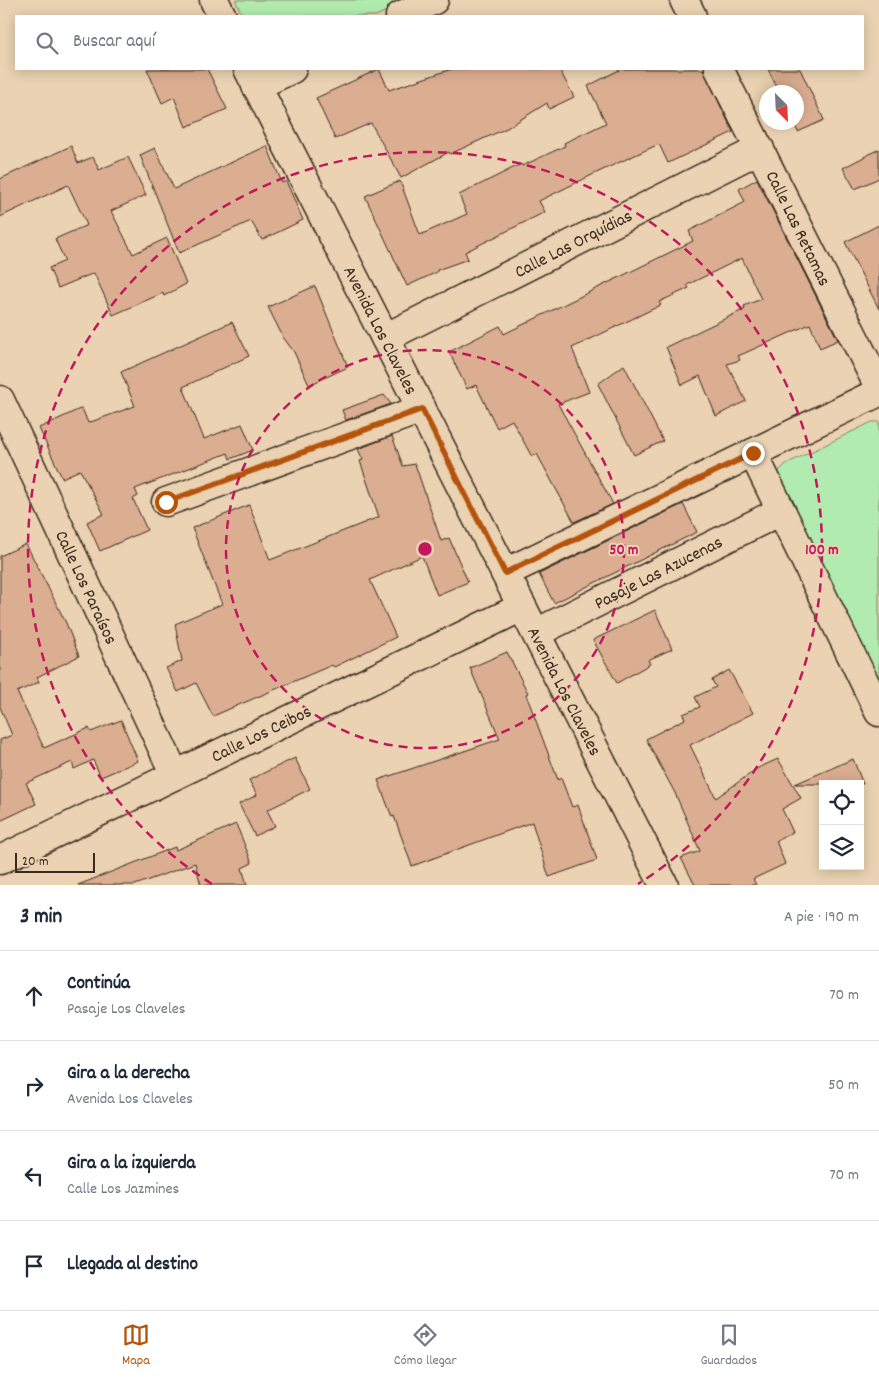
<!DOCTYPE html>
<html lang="es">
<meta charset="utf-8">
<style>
:root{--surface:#fff;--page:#f2f2f3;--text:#1f2937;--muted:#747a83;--line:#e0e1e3;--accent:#b45309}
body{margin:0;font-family:Dekko,sans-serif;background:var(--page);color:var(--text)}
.controls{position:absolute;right:15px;bottom:15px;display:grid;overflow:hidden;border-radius:0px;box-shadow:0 2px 12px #0003}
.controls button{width:45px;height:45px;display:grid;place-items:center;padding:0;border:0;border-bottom:1px solid var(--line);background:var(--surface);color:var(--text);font:25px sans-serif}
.compass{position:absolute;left:759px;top:85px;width:45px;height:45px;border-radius:50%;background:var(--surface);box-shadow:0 2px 12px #0003;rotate:156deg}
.scale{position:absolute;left:15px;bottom:12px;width:80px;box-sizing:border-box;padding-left:5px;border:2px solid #3b2a1e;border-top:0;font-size:14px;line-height:18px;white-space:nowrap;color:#3b2a1e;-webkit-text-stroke:4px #ead2b2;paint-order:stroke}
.stop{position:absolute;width:15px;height:15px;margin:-11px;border:4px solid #b45309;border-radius:50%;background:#fff}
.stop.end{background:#b45309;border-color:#fff;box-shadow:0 1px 5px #0008}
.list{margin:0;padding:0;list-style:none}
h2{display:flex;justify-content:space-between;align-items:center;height:65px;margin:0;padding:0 20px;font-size:21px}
h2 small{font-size:16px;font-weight:400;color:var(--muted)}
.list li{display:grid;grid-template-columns:32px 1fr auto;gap:15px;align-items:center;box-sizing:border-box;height:90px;padding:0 20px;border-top:1px solid var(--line)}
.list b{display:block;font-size:19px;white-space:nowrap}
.list p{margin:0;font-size:16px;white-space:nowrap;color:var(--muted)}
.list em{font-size:16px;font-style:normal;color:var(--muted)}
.icon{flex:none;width:28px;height:28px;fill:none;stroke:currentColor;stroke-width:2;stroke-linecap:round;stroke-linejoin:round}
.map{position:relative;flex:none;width:879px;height:885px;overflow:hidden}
.search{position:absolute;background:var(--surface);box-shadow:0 2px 12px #0003;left:15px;right:15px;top:15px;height:55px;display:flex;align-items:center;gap:12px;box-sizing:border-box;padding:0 18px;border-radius:0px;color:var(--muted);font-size:19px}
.sheet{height:425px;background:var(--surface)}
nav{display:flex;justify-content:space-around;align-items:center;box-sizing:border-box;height:70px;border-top:1px solid var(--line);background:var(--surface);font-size:14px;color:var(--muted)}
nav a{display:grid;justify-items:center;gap:2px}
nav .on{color:var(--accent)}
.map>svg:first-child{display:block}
.green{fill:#b2ebaf;stroke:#768a66}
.building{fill:#dcae91;stroke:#3b2a1e}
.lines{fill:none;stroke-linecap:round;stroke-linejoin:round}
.minor-casing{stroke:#3b2a1e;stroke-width:31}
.minor{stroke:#ead2b2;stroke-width:28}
.route{stroke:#b45309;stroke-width:6}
.ring{fill:none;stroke:#c2185b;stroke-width:2.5;stroke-dasharray:9 6}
.labels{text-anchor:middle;stroke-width:4;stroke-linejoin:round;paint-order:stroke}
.street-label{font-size:18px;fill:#3b2a1e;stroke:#ead2b2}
.centre{fill:#c2185b;stroke:#ead2b2;stroke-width:2.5}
.ring-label{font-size:15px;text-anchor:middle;font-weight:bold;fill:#c2185b;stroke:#ead2b2;stroke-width:4;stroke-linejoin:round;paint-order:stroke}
</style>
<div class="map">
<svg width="879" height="885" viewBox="0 0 879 885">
<rect width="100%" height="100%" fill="#ead2b2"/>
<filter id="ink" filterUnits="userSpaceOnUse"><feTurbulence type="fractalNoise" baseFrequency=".02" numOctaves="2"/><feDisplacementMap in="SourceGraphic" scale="10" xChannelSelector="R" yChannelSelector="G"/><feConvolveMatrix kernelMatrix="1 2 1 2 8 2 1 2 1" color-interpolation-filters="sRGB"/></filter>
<g filter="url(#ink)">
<g class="green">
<path d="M 235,0 L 410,0 L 376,16 L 243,16 Z"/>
<path d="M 872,422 L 879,422 L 879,685 L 780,481 L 779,471 L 786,464 Z"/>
</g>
<g class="building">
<path d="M 147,69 L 207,69 L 227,109 L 186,127 L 174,97 L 162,103 Z"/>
<path d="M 379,69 L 389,90 L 452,69 L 559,69 L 574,97 L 549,109 L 547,103 L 507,128 L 450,154 L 449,152 L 401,178 L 371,123 L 335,139 L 316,98 Z"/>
<path d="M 621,69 L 703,69 L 733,132 L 668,163 L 659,144 L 594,174 L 539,201 L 545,212 L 465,252 L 468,259 L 437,270 L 437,272 L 407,286 L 365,196 L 400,181 L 420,235 L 467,214 L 459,195 L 521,164 L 522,166 L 565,146 L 564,143 L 606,123 L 588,86 Z"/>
<path d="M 768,69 L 800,69 L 824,120 L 798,132 L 793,122 L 796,122 L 796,92 L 779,92 Z"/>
<path d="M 71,146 L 78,163 L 93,157 L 99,170 L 128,157 L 146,195 L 111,211 L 133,254 L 167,238 L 186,284 L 164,296 L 163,293 L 113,315 L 94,273 L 58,288 L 49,268 L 65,261 L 55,239 L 87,225 L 68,185 L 0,217 L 0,179 Z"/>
<path d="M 267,146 L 282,183 L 286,181 L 303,220 L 262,240 L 251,221 L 179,253 L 140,155 L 155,148 L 174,189 Z"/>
<path d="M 879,149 L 879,178 L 855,189 L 843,168 Z"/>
<path d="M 757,179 L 838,340 L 820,348 L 810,324 L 738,356 L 740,360 L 727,364 L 746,401 L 716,416 L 700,376 L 682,385 L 666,347 L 745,309 L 744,306 L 761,299 L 742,258 L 687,285 L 689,288 L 659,302 L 661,305 L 572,348 L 589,392 L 558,404 L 613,504 L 574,522 L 537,454 L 532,457 L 512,420 L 497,428 L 476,385 L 467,389 L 449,352 L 500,326 L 504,334 L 693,241 L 689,231 L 745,202 L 739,189 Z"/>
<path d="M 879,225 L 879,309 L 845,242 Z"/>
<path d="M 315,286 L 348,367 L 309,385 L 294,352 L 283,337 L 268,307 Z"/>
<path d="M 232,322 L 249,356 L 183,387 L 204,439 L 242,424 L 253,450 L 230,459 L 228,453 L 135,489 L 138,496 L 133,499 L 147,530 L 100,551 L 87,522 L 104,514 L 80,470 L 62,478 L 39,428 L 82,408 L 88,423 L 135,406 L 121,372 Z"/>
<path d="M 624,365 L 663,441 L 634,455 L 598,384 Z"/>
<path d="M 384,395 L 391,404 L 346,420 L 342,410 Z"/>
<path d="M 392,436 L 403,466 L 415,464 L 441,541 L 449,538 L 468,582 L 437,595 L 422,556 L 370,580 L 396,637 L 334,667 L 332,665 L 213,716 L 196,683 L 178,692 L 166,668 L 182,661 L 175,624 L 222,604 L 192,528 L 249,505 L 270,560 L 379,517 L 360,461 L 363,460 L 358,449 Z"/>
<path d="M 683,504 L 697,532 L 554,603 L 539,574 Z"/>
<path d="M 26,544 L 66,623 L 79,656 L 37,677 L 39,682 L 17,692 L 44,748 L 89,728 L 91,732 L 121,720 L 138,761 L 101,777 L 93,760 L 74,769 L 72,762 L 26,783 L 36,804 L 0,821 L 0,740 L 12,735 L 0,707 L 0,556 Z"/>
<path d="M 655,610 L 672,649 L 648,660 L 650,664 L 617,683 L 593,640 Z"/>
<path d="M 507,652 L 528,693 L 526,694 L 558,780 L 561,778 L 572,807 L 578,805 L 597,860 L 549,877 L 532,822 L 412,866 L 394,816 L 392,817 L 378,780 L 500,739 L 470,668 Z"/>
<path d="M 729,670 L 753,713 L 690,745 L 716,798 L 758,768 L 778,759 L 801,798 L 782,809 L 793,832 L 776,841 L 785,864 L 753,879 L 756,885 L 695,885 L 681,858 L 700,851 L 675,793 L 646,739 L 685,719 L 683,714 L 700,707 L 695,697 L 716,687 L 712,680 Z"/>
<path d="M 295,758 L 310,789 L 267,810 L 275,826 L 255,836 L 239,804 L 257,795 L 249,780 Z"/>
<path d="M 853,759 L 863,784 L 795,784 Z"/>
<path d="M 236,824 L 252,863 L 242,868 L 247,885 L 201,885 L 195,863 L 135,885 L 78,885 L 175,847 L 176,850 Z"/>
</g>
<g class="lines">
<g class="minor-casing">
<g id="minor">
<path d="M 214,0 L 222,16"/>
<path d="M 684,0 L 692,16"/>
<path d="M 400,16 L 434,0"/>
<path d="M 248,69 L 664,885"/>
<path d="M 719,69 L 879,387"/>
<path d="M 256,86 L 292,69"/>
<path d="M 385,338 L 760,149"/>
<path d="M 0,400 L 175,775"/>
<path d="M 753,453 L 879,712"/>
<path d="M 166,502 L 422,409"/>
<path d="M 505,573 L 879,392"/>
<path d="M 536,633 L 781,511"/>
<path d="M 0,860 L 522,607"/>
</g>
</g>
<use href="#minor" class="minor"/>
</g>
</g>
<g class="lines" filter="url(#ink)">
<path class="route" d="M 166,502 L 422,409 L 505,573 L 753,453"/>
</g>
<g class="ring">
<circle cx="425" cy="549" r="199"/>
<path d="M212 884A397 397 0 1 1 638 884"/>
</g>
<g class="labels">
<g class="street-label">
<text transform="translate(799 228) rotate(64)" y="6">Calle Las Retamas</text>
<text transform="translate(573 243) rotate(-27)" y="6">Calle Las Orquídias</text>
<text transform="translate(381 330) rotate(63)" y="6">Avenida Los Claveles</text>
<text transform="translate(658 572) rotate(-27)" y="6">Pasaje Las Azucenas</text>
<text transform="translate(87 587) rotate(65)" y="6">Calle Los Paraísos</text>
<text transform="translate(565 691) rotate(63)" y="6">Avenida Los Claveles</text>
<text transform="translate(261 733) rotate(-26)" y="6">Calle Los Ceibos</text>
</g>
</g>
<circle cx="425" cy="549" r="8" class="centre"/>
<g class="ring-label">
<text x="624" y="554">50 m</text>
<text x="822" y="554">100 m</text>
</g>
</svg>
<div class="controls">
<button><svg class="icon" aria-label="locate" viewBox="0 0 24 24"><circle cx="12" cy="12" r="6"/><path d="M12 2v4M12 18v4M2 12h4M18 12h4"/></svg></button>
<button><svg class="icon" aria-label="layers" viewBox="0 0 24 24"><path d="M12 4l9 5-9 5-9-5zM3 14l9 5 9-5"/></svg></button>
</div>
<svg class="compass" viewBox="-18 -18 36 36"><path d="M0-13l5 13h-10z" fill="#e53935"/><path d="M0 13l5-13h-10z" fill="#747a83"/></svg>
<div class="scale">20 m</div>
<div class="stop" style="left:166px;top:502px"></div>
<div class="stop end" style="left:753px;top:453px"></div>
<div class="search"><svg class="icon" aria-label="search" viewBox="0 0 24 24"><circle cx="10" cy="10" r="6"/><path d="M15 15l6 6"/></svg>Buscar aquí</div>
</div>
<section class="sheet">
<h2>3 min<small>A pie · 190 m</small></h2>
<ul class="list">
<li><svg class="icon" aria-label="ahead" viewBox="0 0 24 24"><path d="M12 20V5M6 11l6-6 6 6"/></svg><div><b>Continúa</b><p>Pasaje Los Claveles</p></div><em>70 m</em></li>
<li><svg class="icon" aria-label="right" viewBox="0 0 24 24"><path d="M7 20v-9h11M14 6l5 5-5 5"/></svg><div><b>Gira a la derecha</b><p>Avenida Los Claveles</p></div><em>50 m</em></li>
<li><svg class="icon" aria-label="left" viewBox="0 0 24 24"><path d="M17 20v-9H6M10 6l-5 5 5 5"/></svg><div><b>Gira a la izquierda</b><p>Calle Los Jazmines</p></div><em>70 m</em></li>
<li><svg class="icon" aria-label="arrive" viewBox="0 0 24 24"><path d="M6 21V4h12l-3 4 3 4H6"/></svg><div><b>Llegada al destino</b></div></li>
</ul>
</section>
<nav>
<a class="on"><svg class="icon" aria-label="map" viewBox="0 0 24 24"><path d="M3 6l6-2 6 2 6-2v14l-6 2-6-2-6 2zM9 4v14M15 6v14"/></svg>Mapa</a>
<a><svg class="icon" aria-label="directions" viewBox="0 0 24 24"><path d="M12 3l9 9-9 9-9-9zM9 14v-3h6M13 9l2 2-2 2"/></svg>Cómo llegar</a>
<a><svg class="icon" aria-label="saved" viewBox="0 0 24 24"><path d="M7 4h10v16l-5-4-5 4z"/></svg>Guardados</a>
</nav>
